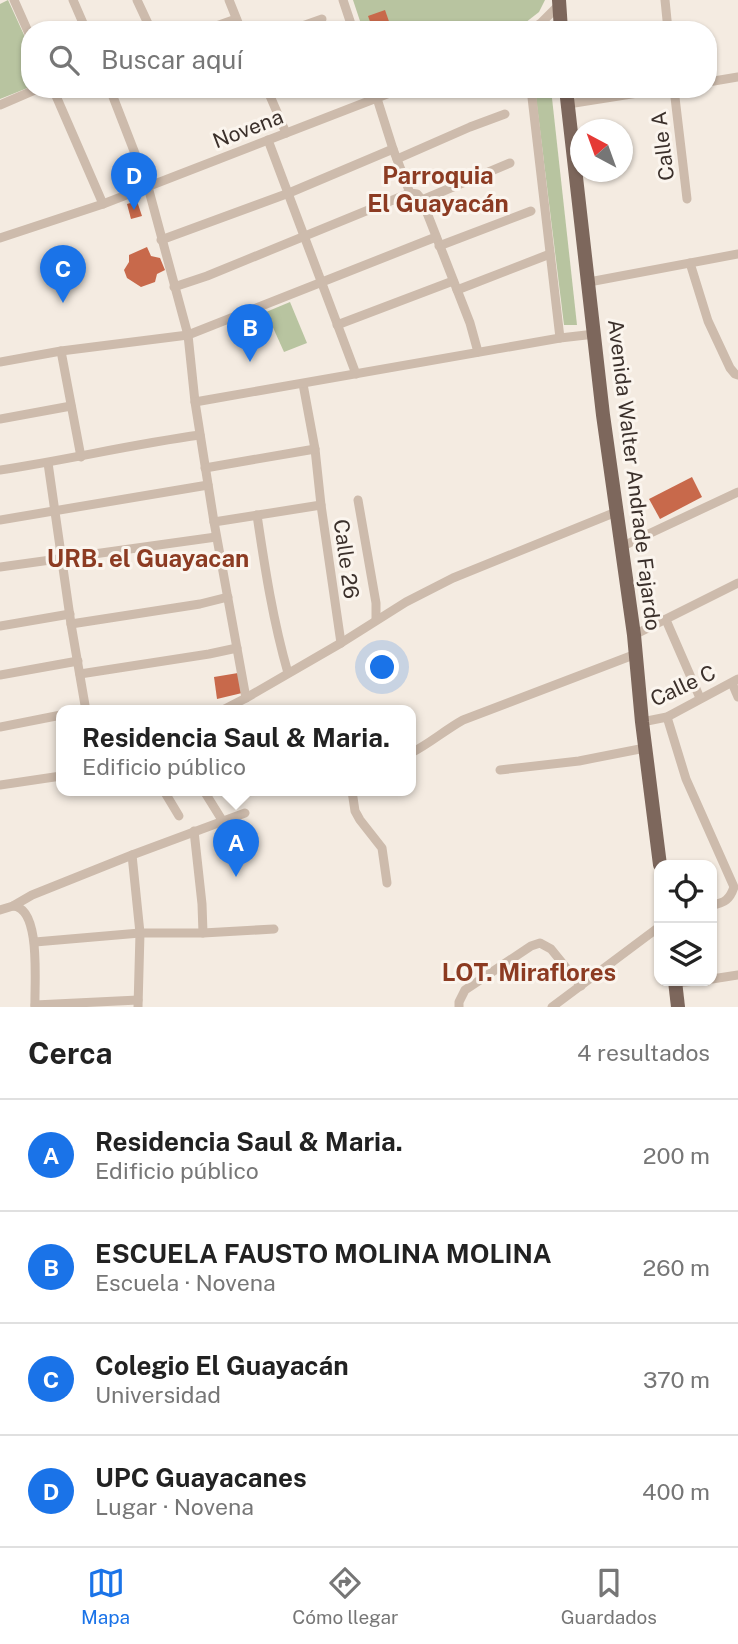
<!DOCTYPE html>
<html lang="es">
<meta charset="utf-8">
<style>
:root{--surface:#fff;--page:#f6f6f6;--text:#222;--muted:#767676;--line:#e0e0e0;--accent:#1a73e8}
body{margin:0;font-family:"Public Sans",sans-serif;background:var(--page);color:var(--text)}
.controls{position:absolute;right:21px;bottom:21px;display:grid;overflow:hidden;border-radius:14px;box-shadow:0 2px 5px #0004}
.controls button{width:63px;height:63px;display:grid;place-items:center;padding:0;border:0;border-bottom:2px solid var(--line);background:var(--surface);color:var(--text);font:35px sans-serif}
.compass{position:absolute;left:570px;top:119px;width:63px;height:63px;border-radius:50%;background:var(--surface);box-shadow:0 2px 5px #0004;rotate:319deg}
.you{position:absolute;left:383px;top:668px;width:24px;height:24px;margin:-18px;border:5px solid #fff;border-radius:50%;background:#1a73e8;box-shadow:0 0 0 10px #1a73e833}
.badge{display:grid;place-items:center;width:46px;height:46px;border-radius:50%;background:var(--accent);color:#fff;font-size:23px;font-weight:700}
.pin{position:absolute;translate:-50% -58px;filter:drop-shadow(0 2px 4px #0008)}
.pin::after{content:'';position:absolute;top:37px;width:24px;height:21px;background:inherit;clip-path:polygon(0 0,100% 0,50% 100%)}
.popup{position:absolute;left:56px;top:705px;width:360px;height:91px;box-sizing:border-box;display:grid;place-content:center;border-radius:14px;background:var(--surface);filter:drop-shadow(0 2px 5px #0005);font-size:23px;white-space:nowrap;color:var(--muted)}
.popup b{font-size:26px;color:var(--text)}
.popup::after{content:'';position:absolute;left:50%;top:100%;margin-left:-14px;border:14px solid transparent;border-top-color:var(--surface)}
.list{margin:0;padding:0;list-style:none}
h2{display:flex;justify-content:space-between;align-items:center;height:91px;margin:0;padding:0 28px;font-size:30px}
h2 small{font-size:23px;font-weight:400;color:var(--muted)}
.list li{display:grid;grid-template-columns:46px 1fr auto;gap:21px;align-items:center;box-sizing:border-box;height:112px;padding:0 28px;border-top:2px solid var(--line)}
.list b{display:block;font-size:26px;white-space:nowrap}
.list p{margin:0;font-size:23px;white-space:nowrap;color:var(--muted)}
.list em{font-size:23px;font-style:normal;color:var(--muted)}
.icon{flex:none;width:38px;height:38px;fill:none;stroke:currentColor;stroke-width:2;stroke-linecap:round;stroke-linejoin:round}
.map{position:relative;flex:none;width:738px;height:1007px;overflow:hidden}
.search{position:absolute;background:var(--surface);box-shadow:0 2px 5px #0004;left:21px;right:21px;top:21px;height:77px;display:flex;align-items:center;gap:18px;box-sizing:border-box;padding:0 24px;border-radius:28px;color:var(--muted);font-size:26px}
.sheet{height:539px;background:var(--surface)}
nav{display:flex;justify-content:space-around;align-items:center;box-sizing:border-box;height:98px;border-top:2px solid var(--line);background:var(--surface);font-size:19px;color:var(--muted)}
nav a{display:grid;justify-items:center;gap:4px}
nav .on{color:var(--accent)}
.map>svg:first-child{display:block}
.green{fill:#b8c4a0}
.building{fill:#c8694b}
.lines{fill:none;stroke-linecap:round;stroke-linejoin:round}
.minor{stroke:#cdbbac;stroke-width:9}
.primary{stroke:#7d675c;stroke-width:14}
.labels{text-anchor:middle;stroke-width:6;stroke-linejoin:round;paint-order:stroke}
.street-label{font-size:21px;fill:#3b302b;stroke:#fbf5ee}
.quarter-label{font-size:24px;font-weight:bold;fill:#8c3b22;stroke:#fbf5ee}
</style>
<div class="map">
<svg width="738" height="1007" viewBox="0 0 738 1007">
<rect width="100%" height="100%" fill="#f4ebe1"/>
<g class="green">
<path d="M 8,0 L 30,48 L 30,87 L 0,99 L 0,4 Z"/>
<path d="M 353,0 L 545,0 L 539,12 L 516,30 L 363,30 Z"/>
<path d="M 535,89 L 551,89 L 577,325 L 564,325 Z"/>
<path d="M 290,302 L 307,343 L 284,352 L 266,312 Z"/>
</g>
<g class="building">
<path d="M 385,10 L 392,30 L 373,30 L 368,16 Z"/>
<path d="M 137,201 L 142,216 L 131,219 L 127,204 Z"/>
<path d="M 147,247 L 151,256 L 160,258 L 165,270 L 157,274 L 155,282 L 141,287 L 127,278 L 124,270 L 129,262 L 129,255 Z"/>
<path d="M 692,477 L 702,497 L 660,519 L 649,499 Z"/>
<path d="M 238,673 L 242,693 L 217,699 L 214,677 Z"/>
</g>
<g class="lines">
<g class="minor">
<path d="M 14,0 L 30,36"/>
<path d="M 73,0 L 86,30"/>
<path d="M 137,0 L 151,30"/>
<path d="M 229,0 L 241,30"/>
<path d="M 343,0 L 353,30"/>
<path d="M 665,0 L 668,30"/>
<path d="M 205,30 L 236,19"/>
<path d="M 291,30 L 322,19"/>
<path d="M 531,30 L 541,23 L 559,5"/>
<path d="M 708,82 L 738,77"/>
<path d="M 53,89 L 103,204"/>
<path d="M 110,89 L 148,187 L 188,335 L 195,402 L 214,522 L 246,698"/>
<path d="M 267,89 L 286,133"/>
<path d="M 374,89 L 393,149 L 410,193 L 417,194 L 422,200 L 470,323 L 478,352"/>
<path d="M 531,89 L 560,338"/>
<path d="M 674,89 L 687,199"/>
<path d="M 568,104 L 663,89"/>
<path d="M 0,105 L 37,89"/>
<path d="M 268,140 L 356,374"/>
<path d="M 397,159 L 470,127 L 505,114"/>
<path d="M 422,200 L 510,163"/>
<path d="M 0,238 L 103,204 L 400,89"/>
<path d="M 161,240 L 289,193 L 393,149"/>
<path d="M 439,246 L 531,211"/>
<path d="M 690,263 L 708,321 L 730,368 L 735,374 L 738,375"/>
<path d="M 589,282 L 738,254"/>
<path d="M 174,287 L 207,276 L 410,193"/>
<path d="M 457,290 L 550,254"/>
<path d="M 337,325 L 453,281"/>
<path d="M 61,351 L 81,457"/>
<path d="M 0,362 L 61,351 L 188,335 L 436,237"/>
<path d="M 303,384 L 315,449 L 321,505"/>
<path d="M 195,402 L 560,338 L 595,334"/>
<path d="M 0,419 L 71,406"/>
<path d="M 48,463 L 71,624 L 86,711"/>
<path d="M 205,468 L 315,449"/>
<path d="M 0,470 C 67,460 133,444 200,435"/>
<path d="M 358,500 L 376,603 L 376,620"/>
<path d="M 257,515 C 265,569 273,621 288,673"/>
<path d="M 0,520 L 208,485"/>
<path d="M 214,522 L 321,505 L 341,643"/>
<path d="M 623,546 L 738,492"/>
<path d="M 0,567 L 216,537"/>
<path d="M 666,620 L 700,698"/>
<path d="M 71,624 L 200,604 L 228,597"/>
<path d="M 0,626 L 70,614"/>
<path d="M 634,635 L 738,583"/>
<path d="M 80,674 L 209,654 L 237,648"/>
<path d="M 0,675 L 78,661"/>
<path d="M 732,683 L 738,697"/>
<path d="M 221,711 L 246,698 L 341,643 L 406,602 L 453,578 L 616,512"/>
<path d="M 667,717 L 686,779 L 734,887 C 730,899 725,903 712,905"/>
<path d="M 642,722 L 667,717 L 738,679"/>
<path d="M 0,727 L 61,715"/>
<path d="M 411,753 C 429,744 445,730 463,720 L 636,654"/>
<path d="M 500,770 L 579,761 L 645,748"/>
<path d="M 0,785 L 61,776"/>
<path d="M 164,791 L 179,816"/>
<path d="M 204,791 L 222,820"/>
<path d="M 352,791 L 355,811 L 360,820 L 382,848 L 387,883"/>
<path d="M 194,831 L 202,904 L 203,933"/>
<path d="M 132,855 L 140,933 L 138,1007"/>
<path d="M 13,906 C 42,908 34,986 35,1007"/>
<path d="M 0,910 L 13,906 L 32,895 L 132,855 L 245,813"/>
<path d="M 35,942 L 140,933 L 203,933 L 274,929"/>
<path d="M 712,979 L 738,975"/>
<path d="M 675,983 L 696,981"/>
<path d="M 35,1005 L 138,1000"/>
<path d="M 459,1007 L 459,1002 L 465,990 L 531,946 L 540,943 L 551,949 L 581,986"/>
<path d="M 552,1007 L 659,927"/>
</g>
<g class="primary">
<path d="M 559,0 L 561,30"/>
<path d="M 566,89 L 603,415 L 634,635 L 642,722 L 660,865"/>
<path d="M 675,981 L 678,1007"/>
</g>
</g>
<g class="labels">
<g class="street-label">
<text transform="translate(248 129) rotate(-21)" y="7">Novena</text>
<text transform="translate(663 146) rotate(-97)" y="7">Calle A</text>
<text transform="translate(634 475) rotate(83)" y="7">Avenida Walter Andrade Fajardo</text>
<text transform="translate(346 559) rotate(82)" y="7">Calle 26</text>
<text transform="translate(683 686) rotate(-25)" y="7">Calle C</text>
</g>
<g class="quarter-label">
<text x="438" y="184">Parroquia<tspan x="438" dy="28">El Guayacán</tspan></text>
<text x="148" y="567">URB. el Guayacan</text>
<text x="529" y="981">LOT. Miraflores</text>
</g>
</g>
</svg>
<div class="controls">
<button><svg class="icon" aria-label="locate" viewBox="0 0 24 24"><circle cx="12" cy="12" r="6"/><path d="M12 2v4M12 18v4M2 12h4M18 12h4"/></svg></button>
<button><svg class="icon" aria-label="layers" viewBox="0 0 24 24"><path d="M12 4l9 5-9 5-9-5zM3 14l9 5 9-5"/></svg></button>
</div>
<svg class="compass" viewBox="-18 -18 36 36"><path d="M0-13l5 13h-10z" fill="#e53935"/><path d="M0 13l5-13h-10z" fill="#767676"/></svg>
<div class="you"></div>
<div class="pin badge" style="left:236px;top:877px">A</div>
<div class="popup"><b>Residencia Saul &amp; Maria.</b>Edificio público</div>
<div class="pin badge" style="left:250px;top:362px">B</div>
<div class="pin badge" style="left:63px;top:303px">C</div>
<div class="pin badge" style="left:134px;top:210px">D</div>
<div class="search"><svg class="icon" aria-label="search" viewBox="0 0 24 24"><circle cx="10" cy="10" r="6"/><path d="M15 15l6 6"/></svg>Buscar aquí</div>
</div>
<section class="sheet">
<h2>Cerca<small>4 resultados</small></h2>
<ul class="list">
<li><span class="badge">A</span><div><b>Residencia Saul &amp; Maria.</b><p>Edificio público</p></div><em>200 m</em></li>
<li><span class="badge">B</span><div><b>ESCUELA FAUSTO MOLINA MOLINA</b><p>Escuela · Novena</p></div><em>260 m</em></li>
<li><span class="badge">C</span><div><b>Colegio El Guayacán</b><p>Universidad</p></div><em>370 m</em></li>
<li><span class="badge">D</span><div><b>UPC Guayacanes</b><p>Lugar · Novena</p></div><em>400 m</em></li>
</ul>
</section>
<nav>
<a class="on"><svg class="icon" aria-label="map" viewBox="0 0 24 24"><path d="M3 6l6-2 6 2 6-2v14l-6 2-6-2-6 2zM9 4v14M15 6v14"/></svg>Mapa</a>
<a><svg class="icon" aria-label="directions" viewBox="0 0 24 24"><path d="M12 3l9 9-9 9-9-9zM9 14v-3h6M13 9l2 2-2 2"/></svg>Cómo llegar</a>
<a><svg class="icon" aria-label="saved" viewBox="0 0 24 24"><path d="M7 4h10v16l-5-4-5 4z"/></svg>Guardados</a>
</nav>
